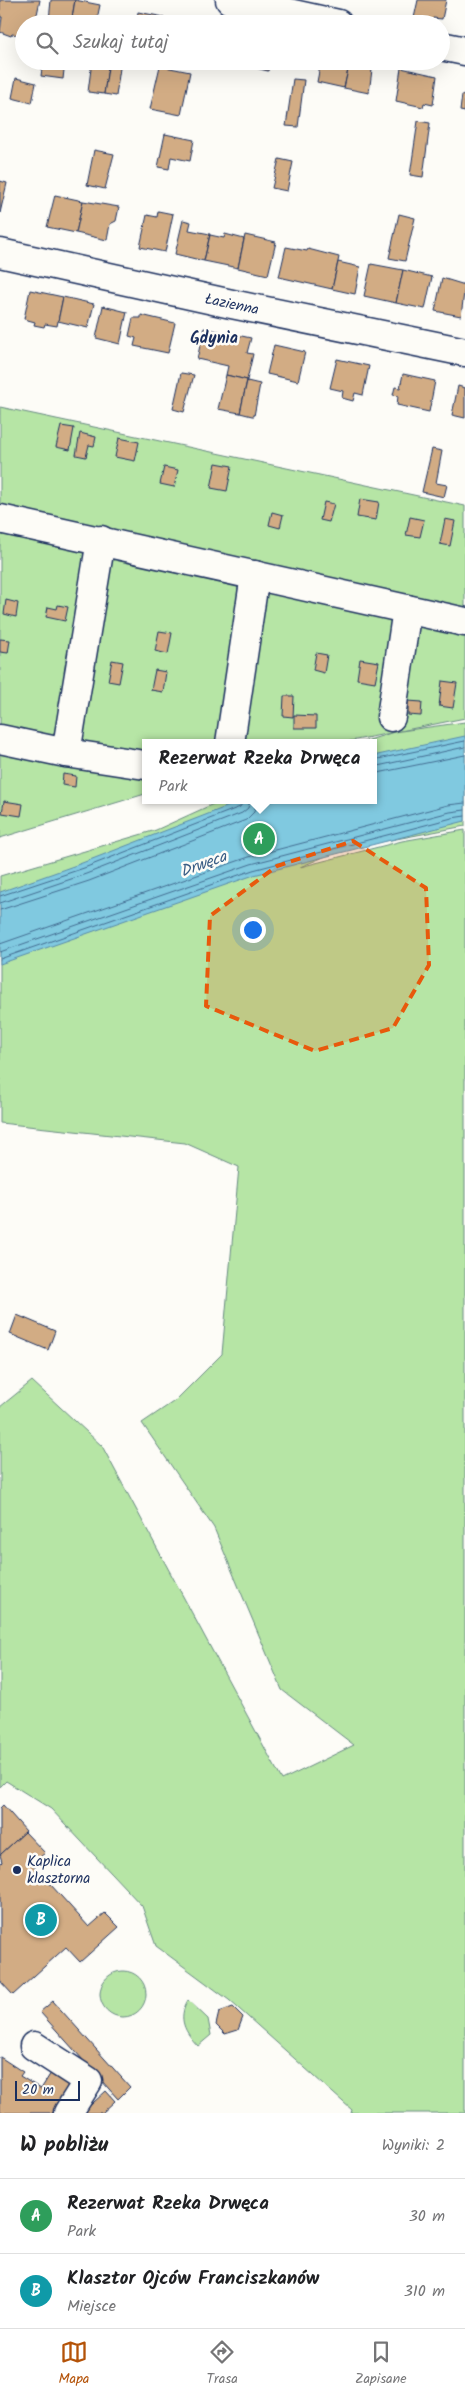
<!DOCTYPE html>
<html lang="pl">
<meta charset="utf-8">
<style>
:root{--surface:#fff;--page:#f6f6f6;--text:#202124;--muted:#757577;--line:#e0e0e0;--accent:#b45309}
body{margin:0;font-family:Kalam,sans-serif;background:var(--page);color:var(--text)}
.scale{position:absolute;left:15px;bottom:12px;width:65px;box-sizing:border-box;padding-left:5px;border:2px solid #1b2f5e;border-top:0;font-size:14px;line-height:18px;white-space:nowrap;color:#1b2f5e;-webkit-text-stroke:4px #fdfcf7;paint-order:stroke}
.you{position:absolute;left:252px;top:929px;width:18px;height:18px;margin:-12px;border:4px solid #fff;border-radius:50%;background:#1a73e8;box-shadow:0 0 0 8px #1a73e833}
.badge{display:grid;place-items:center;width:32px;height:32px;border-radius:50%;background:var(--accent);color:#fff;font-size:16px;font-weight:700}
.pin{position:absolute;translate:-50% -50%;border:2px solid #fff;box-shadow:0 1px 5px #0006}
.popup{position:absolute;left:142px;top:739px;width:235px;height:65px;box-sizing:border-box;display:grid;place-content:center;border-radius:0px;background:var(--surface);filter:drop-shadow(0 1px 4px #0005);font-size:16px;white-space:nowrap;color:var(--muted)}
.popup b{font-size:19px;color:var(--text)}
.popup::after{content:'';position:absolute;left:50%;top:100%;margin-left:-10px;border:10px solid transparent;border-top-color:var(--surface)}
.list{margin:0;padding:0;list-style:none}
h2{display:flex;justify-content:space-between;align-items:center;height:65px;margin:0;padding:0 20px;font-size:21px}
h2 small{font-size:16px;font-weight:400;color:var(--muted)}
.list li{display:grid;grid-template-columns:32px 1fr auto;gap:15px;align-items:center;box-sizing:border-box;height:75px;padding:0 20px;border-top:1px solid var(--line)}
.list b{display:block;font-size:19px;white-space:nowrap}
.list p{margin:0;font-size:16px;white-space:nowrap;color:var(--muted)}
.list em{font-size:16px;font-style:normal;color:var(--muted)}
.icon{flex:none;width:28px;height:28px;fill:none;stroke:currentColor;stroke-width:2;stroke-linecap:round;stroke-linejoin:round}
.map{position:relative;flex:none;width:465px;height:2113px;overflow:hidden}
.search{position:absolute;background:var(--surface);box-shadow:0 5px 20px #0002;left:15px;right:15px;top:15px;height:55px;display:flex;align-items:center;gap:12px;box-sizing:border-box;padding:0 18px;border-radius:28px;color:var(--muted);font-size:19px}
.sheet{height:215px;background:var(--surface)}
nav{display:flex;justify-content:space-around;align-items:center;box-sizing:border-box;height:70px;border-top:1px solid var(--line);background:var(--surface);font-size:14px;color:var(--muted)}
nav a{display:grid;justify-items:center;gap:2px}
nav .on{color:var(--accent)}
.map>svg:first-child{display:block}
.green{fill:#b6e5a5;stroke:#688a82}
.water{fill:#80c9e0;stroke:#588bac}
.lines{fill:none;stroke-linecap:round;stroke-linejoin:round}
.shore{stroke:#436d92;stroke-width:1}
.building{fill:#d2ac84;stroke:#1b2f5e}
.minor-casing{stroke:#1b2f5e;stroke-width:31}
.minor{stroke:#fdfcf7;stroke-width:28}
.marked{fill:#e8590c;fill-opacity:0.2;stroke:#e8590c;stroke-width:4;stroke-dasharray:10 6;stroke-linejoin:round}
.poi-dot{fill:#1b2f5e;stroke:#fdfcf7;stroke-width:2}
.labels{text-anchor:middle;stroke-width:5;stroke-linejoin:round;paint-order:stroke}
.street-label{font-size:15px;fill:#1b2f5e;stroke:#fdfcf7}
.poi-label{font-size:15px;fill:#1b2f5e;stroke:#fdfcf7;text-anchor:start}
.neighbourhood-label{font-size:16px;font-weight:bold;fill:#1b2f5e;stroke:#fdfcf7}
.water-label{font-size:16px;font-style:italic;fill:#395d85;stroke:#fdfcf7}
</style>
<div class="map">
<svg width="465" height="2113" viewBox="0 0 465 2113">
<rect width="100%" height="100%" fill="#fdfcf7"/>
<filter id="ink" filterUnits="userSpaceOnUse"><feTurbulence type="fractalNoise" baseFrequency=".02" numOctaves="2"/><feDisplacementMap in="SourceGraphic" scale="10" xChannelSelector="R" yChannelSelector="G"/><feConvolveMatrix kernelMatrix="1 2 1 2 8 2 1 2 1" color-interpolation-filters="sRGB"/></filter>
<g filter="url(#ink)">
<g class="green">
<path d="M 0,407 L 465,506 L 465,718 L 341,743 L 145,743 L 145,794 L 0,838 Z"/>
<path d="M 465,722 L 465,826 L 343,849 L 300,867 L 402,841 L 465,830 L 465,2113 L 351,2113 L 352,2110 L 229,2000 L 156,1946 L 142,1906 L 51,1809 L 6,1781 L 0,1787 L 0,1407 L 32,1381 L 102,1446 L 282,1780 L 354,1745 L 282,1690 L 214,1528 L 142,1423 L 176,1400 L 222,1354 L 239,1167 L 185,1143 L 0,1123 L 0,876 L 156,830 L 222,800 L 373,800 L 373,743 L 360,743 L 394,732 Z"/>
<circle cx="123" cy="1994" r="23"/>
<path d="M 188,2000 L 208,2019 L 211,2035 L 198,2046 C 185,2032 177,2019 188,2000 Z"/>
</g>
<path class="water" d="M 465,736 L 465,821 L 254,875 L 0,964 L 0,892 L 82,863 L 244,800 L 373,800 L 373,756 Z"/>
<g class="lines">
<g class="shore">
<path d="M 373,760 L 465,741"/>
<path d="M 373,767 L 465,747"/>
<path d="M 373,774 L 465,755"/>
<path d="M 0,896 L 84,868 L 240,807 L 244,800"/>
<path d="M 0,903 L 86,874 L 242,813 L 248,808 L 250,800"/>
<path d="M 0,910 L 89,881 L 246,820 L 254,812 L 257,800"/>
<path d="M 0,944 L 249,857 L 448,805 L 465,803"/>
<path d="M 0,952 L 251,864 L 450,812 L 465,810"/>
<path d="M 0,959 L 253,870 L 452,818 L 465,816"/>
</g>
</g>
<g class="building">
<path d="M 0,0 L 40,0 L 35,24 L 24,24 L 24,52 L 19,51 L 22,40 L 18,39 L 19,35 L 12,34 L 11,36 L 0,32 L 2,17 L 0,17 Z"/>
<path d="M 51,0 L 75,0 L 71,24 L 49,21 Z"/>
<path d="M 75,0 L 100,5 L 96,24 L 71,24 Z"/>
<path d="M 418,0 L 446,0 L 442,19 L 433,18 L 432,22 L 414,18 Z"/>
<path d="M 138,12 L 164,17 L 163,24 L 136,24 Z"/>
<path d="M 43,61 L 65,61 L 63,79 L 41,76 Z"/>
<path d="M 92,61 L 109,61 L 104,94 L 88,92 Z"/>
<path d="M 109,61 L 121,61 L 116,96 L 104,94 Z"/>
<path d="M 240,61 L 270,61 L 268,71 L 239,64 Z"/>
<path d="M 321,61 L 350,61 L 344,88 L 317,82 Z"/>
<path d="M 350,61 L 373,62 L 369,93 L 344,88 Z"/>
<path d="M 160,66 L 190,72 L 181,115 L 150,109 Z"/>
<path d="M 401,68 L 437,76 L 433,105 L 424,103 L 423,107 L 396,101 Z"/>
<path d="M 16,78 L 36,83 L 32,103 L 12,98 Z"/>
<path d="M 293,79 L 304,80 L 298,127 L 286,126 Z"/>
<path d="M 462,95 L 465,95 L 465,112 L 460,111 Z"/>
<path d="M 418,121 L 430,123 L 423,177 L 410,175 Z"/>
<path d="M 165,134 L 194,140 L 190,161 L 171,157 L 169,169 L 158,167 Z"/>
<path d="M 94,150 L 114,154 L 105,189 L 87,185 Z"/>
<path d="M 279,159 L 293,162 L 287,191 L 272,188 Z"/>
<path d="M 0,181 L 7,183 L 0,213 Z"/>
<path d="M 55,195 L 83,201 L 76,233 L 47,227 Z"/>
<path d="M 83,201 L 119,207 L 116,221 L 110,224 L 107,240 L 76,233 Z"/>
<path d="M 158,211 L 173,214 L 165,252 L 140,247 L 147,215 L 157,217 Z"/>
<path d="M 399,214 L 415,218 L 405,261 L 389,258 Z"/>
<path d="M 183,220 L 191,222 L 189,230 L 210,234 L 204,261 L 175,254 Z"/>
<path d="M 225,234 L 244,239 L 238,268 L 204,261 L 210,235 L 224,238 Z"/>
<path d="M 245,235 L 276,242 L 268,275 L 238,268 Z"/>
<path d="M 286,247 L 307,251 L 308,249 L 339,257 L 332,289 L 279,277 Z"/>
<path d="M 338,262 L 360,267 L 355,294 L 332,289 Z"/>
<path d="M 371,264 L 403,270 L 396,303 L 364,296 Z"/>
<path d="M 403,270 L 432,277 L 425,309 L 396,303 Z"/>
<path d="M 442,278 L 465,285 L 461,316 L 435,311 Z"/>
<path d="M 30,290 L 63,297 L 57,326 L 45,324 L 44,327 L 34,325 L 35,322 L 24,319 Z"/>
<path d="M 63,297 L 94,304 L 88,328 L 58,321 Z"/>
<path d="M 103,306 L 127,312 L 120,344 L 96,338 Z"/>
<path d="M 141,315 L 175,323 L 168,353 L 134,346 L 136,338 L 129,336 L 133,318 L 141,318 Z"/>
<path d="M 204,328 L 251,338 L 247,353 L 253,354 L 247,380 L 226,375 L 228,366 L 197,359 Z"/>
<path d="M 274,345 L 305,352 L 298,381 L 267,374 Z"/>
<path d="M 337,359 L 369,366 L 363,395 L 355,393 L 353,401 L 342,398 L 343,391 L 330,388 Z"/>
<path d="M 181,373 L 194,375 L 184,412 L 173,409 Z"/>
<path d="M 403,374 L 435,381 L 429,412 L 397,405 L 398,396 L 393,395 L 395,387 L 400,388 Z"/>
<path d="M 226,375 L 247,380 L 240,413 L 218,409 Z"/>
<path d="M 247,381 L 260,384 L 254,416 L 252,416 L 240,413 Z"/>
<path d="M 458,386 L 465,388 L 465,418 L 452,415 Z"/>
<path d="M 61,426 L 74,428 L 70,450 L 56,447 Z"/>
<path d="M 80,433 L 96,437 L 94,446 L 89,445 L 86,457 L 76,455 Z"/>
<path d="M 119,438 L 139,442 L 135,461 L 115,457 Z"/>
<path d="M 432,449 L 442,451 L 436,483 L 447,485 L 444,497 L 422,492 Z"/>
<path d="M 216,463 L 232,466 L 227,491 L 211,488 Z"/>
<path d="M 164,467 L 178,470 L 174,487 L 160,484 Z"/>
<path d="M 360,499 L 379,502 L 376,520 L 357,517 Z"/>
<path d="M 324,502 L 334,504 L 329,522 L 320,520 Z"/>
<path d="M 272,512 L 283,515 L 280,528 L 269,525 Z"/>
<path d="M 410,517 L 424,520 L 420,537 L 406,535 Z"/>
<path d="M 445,519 L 455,521 L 450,546 L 440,544 Z"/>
<path d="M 6,600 L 18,603 L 16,617 L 4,614 Z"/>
<path d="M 58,605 L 68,607 L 65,621 L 46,617 L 48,607 L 57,609 Z"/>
<path d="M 159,631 L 172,633 L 168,654 L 155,651 Z"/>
<path d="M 0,639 L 10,640 L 8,653 L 0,652 Z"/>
<path d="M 316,653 L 327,655 L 324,673 L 313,670 Z"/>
<path d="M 360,659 L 379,662 L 375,682 L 357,679 Z"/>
<path d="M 112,660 L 123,662 L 119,683 L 108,681 Z"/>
<path d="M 155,670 L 166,672 L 163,692 L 151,690 Z"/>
<path d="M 442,681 L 457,683 L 453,708 L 439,706 Z"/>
<path d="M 284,696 L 294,696 L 293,717 L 283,716 Z"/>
<path d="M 408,701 L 422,702 L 421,716 L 408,715 Z"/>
<path d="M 294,715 L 316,716 L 316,728 L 294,728 Z"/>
<path d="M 63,774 L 76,776 L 75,787 L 62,785 Z"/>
<path d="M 4,801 L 23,804 L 21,816 L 2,813 Z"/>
<path d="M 17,1315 L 55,1331 L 48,1350 L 10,1334 Z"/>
<path d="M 3,1805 L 26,1831 L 0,1855 L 0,1808 Z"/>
<path d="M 25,1832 L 45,1853 L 32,1864 L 89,1927 L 105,1913 L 119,1927 L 80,1962 L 66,1947 L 13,1995 L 0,1981 L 0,1864 L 2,1862 L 0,1855 Z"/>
<path d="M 53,2001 L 130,2087 L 118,2099 L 40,2012 Z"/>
<path d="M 233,2007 L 243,2017 L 238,2030 L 225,2034 L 216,2025 L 219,2012 Z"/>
<path d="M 0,2057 L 23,2072 L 20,2076 L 41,2089 L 54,2068 L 77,2082 L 57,2113 L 0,2113 Z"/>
<path d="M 106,2091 L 115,2101 L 102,2113 L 82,2113 Z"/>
</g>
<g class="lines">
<g class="minor-casing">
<g id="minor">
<path d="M 230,0 L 338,24"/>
<path d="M 441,46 L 465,51"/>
<path d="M 0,253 L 227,303 L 465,352"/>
<path d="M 0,519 L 465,622"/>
<path d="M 391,717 L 407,609"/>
<path d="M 0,739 L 66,753 L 145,765"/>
<path d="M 230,743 L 255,575"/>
<path d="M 66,753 L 101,540"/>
<path d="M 34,2046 L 88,2081 L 68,2113"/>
</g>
</g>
<use href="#minor" class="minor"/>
</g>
</g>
<path class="marked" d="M 353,841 L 426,888 L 429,965 L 393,1028 L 315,1051 L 206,1006 L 210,916 L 277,866 Z"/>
<circle class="poi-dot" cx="17" cy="1870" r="5"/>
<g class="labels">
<g class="street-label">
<text transform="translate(232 304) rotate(12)" y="5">Łazienna</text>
</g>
<g class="poi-label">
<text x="27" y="1866">Kaplica<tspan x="27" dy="17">klasztorna</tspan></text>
</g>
<g class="neighbourhood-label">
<text x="214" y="343">Gdynia</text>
</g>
<g class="water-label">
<text transform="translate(203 863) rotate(-20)" y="6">Drwęca</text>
</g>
</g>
</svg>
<div class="scale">20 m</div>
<div class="you"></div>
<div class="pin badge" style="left:259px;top:839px;background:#2e9e5b">A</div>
<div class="popup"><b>Rezerwat Rzeka Drwęca</b>Park</div>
<div class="pin badge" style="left:41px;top:1920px;background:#0f9aa8">B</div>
<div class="search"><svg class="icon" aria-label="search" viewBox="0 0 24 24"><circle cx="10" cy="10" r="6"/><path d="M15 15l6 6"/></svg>Szukaj tutaj</div>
</div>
<section class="sheet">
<h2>W pobliżu<small>Wyniki: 2</small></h2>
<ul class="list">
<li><span class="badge" style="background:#2e9e5b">A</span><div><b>Rezerwat Rzeka Drwęca</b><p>Park</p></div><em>30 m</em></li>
<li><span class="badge" style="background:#0f9aa8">B</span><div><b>Klasztor Ojców Franciszkanów</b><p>Miejsce</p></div><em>310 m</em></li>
</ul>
</section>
<nav>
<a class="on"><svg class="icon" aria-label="map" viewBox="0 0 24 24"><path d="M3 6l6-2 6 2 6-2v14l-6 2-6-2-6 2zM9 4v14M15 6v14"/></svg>Mapa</a>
<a><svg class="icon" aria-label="directions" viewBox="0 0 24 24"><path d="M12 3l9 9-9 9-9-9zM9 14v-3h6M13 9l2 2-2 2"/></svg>Trasa</a>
<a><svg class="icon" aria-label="saved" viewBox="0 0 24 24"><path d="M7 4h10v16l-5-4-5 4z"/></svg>Zapisane</a>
</nav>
